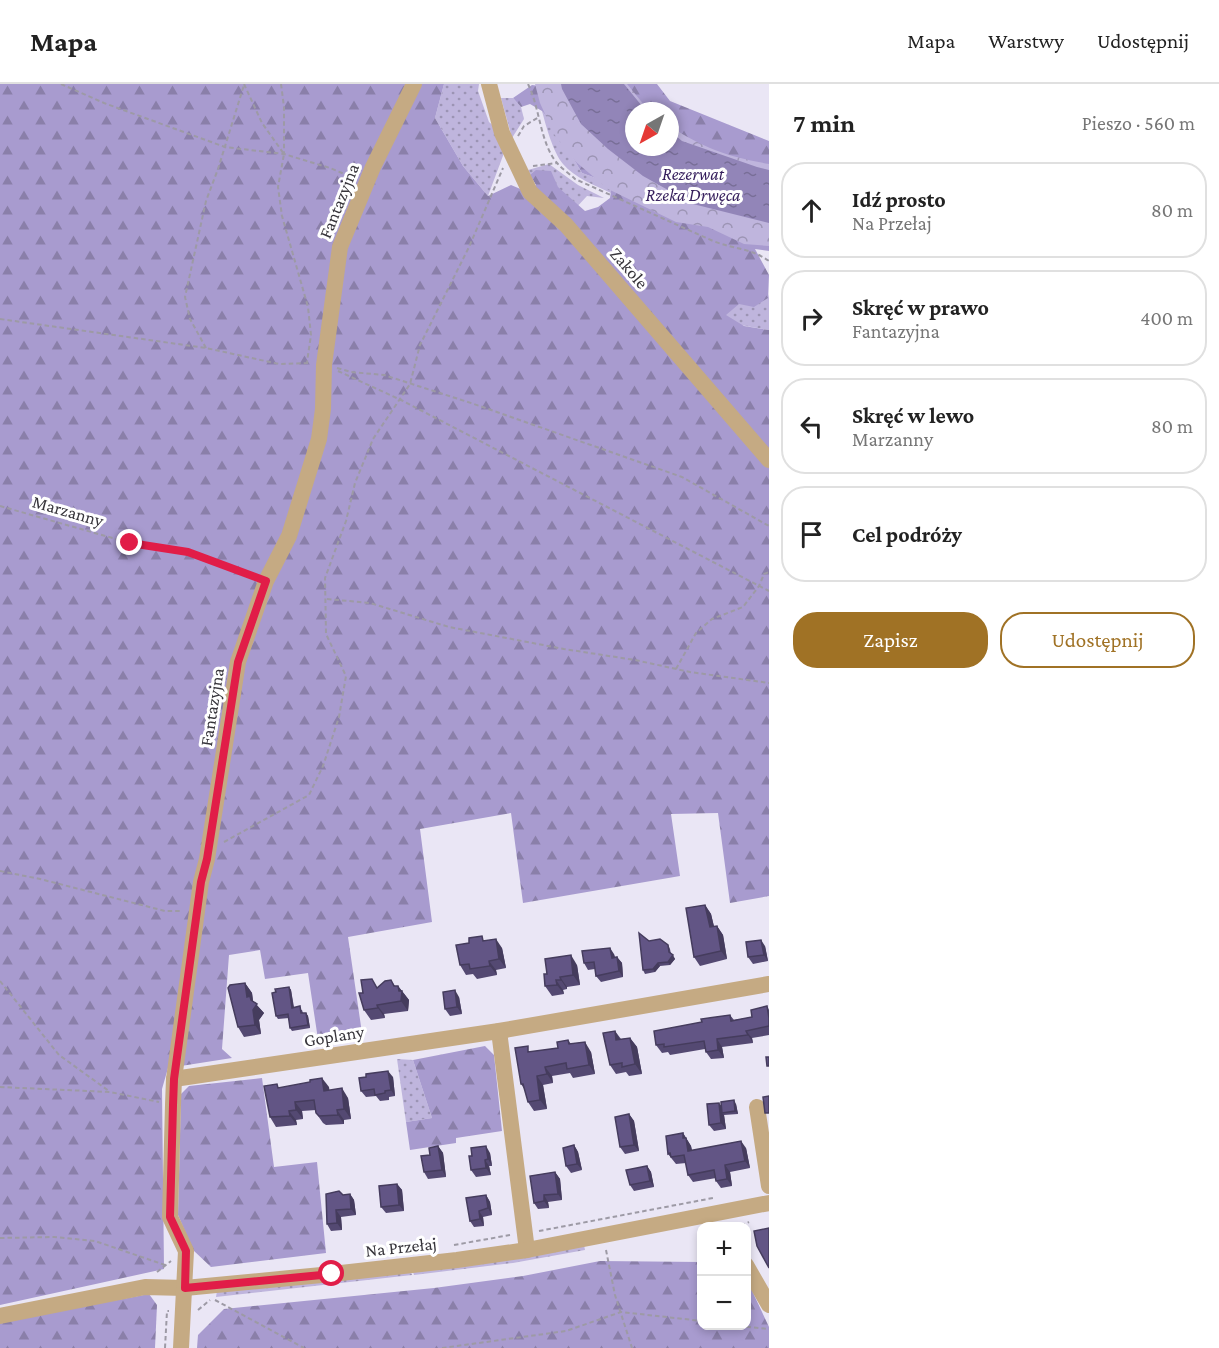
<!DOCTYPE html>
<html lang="pl">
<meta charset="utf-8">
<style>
:root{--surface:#fff;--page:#f2f2f2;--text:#222;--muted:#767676;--line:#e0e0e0;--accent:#a07225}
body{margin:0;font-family:"Crimson Pro",serif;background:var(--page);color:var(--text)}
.controls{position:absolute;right:18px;bottom:18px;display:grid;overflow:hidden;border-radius:12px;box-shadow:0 3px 9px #0003}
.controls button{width:54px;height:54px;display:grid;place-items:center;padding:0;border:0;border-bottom:2px solid var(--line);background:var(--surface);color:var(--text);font:30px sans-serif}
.compass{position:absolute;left:625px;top:18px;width:54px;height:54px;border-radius:50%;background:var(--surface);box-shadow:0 3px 9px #0003;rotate:220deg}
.stop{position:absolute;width:18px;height:18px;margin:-14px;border:4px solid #e11d48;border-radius:50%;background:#fff}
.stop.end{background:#e11d48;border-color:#fff;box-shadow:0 2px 6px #0008}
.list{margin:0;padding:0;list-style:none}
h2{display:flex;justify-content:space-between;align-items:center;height:78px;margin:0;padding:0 24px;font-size:26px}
h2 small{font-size:20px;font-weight:400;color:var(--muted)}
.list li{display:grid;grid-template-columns:39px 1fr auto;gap:18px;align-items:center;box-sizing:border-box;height:96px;margin:0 12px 12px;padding:0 12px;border:2px solid var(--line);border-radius:24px}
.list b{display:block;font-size:22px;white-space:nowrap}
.list p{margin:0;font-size:20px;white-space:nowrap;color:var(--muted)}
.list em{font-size:20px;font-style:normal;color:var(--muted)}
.actions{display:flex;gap:12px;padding:18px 24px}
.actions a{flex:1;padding:14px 0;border:2px solid var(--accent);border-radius:24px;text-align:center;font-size:21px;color:var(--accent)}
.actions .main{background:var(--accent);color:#fff}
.icon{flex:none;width:33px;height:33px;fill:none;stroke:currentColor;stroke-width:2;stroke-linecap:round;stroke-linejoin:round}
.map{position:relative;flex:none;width:769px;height:1264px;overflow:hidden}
header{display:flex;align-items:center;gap:36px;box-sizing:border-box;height:84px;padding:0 30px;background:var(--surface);border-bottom:2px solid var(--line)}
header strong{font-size:28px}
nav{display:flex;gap:33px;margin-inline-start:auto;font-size:21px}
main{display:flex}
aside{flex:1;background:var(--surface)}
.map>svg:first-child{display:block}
.grass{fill:url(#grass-dots)}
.forest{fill:url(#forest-firs)}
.park{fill:url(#park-crowns)}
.water{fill:url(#water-ripples)}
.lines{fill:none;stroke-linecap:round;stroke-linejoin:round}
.path{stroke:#9d9aa5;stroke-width:2;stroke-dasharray:4.5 3;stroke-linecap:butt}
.minor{stroke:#c5aa83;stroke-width:16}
.wall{fill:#544972}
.shaded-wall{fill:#453c5d}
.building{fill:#625585;stroke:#453c5d;stroke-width:1.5}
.route{stroke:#e11d48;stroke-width:8}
.labels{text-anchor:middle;stroke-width:6;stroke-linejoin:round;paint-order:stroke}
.park-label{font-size:18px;font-style:italic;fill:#341d5b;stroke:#fff}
.street-label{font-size:18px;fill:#37353b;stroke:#fff}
</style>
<header>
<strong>Mapa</strong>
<nav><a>Mapa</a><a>Warstwy</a><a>Udostępnij</a></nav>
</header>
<main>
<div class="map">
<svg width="769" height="1264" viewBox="0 0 769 1264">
<defs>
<pattern id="grass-dots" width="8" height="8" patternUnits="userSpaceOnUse" patternTransform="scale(1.5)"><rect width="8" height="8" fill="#bfb5dd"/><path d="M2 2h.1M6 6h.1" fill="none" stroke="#9c94b4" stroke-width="1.8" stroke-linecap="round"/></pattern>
<pattern id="forest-firs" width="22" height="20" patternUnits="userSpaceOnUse" patternTransform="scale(1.5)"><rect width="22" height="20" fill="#a89bcf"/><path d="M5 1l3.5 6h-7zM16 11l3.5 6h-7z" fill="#8a7fa9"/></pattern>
<pattern id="park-crowns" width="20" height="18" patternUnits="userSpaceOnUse" patternTransform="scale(1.5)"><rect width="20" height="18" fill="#bfb5dd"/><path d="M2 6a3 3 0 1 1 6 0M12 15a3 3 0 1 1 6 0" fill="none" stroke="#9c94b4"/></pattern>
<pattern id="water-ripples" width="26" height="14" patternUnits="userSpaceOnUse" patternTransform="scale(1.5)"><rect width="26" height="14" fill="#9285b8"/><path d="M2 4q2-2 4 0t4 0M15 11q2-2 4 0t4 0" fill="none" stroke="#786e97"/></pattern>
</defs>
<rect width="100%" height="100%" fill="#eae6f5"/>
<g class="grass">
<path d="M 444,0 L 479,0 L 478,7 L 489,38 L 496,44 L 504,69 L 488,112 L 463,82 L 435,34 Z"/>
<path d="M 501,14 L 513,14 L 521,23 L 524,35 L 512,54 Z"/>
<path d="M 542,27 L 553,40 L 582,89 L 612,100 L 611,109 C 594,101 575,94 563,80 C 553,68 546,42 542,27 Z"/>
<path d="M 549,80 L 578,101 L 604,114 L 587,112 L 574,126 L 530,91 L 528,86 Z"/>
<path d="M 695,209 L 768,214 L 769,210 L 769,246 L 729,239 Z"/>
<path d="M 397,975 L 413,976 L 432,1034 L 406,1038 Z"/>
<path d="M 584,1161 L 585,1166 L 513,1179 L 414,1191 L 413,1188 Z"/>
<path d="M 411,1188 L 412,1191 L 216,1213 L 217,1207 Z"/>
</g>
<g class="forest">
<path d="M 0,0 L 444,0 L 435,34 L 463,82 L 488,112 L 511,101 L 530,109 L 536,101 L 530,91 L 536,86 L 551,87 L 558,103 L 585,127 L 598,123 L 610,114 L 612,100 L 582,89 L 553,40 L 542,27 L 530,20 L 521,23 L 513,14 L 532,1 L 562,5 L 581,40 L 769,139 L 769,167 L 755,165 L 769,191 L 768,214 L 754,223 L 739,220 L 726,231 L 744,242 L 769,246 L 769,812 L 730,819 L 718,729 L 671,730 L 680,792 L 523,819 L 511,729 L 420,745 L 432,838 L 348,853 L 363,956 L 319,962 L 308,889 L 265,895 L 260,866 L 229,871 L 222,965 L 232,974 L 168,984 L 162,1005 L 164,1185 L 0,1221 Z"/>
<path d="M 624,0 L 657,0 L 670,17 L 769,57 L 769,86 L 757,84 L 682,57 L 670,47 L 670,27 L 646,27 Z"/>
<path d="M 485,962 L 494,971 L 502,1047 L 456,1054 L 456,1059 L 410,1066 L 406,1038 L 432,1034 L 413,976 Z"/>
<path d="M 262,994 L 274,1083 L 317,1078 L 326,1169 L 211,1183 L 193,1166 L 178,1131 L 181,1010 L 189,1002 Z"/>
<path d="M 600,1177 L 701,1178 L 702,1242 L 746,1242 L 747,1196 L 769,1243 L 769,1264 L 197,1264 L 198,1251 L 224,1225 L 434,1204 L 523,1192 Z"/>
<path d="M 149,1210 L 157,1221 L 155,1264 L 0,1264 L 0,1238 Z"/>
</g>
<path class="park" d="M 535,0 L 627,0 L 649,27 L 634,27 L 634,63 L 670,63 L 670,42 C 704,65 730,73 769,80 L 769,162 L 744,160 L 708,143 L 676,138 L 608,105 L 576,78 L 554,50 L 540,19 Z"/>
<path class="water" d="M 561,0 L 624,0 L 646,27 L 634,27 L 634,63 L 670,63 L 670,47 L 682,57 L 757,83 L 769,86 L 769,139 L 693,120 L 643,92 L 608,65 L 581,40 L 562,5 Z"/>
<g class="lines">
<g class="path">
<path d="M 61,0 L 104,19 L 225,63 L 284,70 L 330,84 L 354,94"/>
<path d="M 244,0 L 262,39 L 284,70 L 278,103 L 282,132 L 308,223 L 311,251 L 307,278"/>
<path d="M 281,0 L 284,23 L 284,69"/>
<path d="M 528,0 C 540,24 540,59 557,79 C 562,85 570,90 575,95 L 713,157 C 733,165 751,164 769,177"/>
<path d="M 518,52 L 524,42 L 539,33"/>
<path d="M 533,82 L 557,79"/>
<path d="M 0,235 L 206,264 L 279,280 L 311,279"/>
<path d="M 206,264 L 190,235 L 185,213 L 206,117 L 218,85 L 244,1"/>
<path d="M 337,284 L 351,288 L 384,291 L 474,320 L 682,393 L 769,442"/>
<path d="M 338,287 L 401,316 L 769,507"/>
<path d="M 0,422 L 130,459 L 188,468 L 254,493"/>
<path d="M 327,515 L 370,519 L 449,543 L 564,565 L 635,576 L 690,588 L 769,599"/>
<path d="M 676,585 L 696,549 L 712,535 L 743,523 L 759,502 L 764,490 L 769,488"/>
<path d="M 224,758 L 309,711 L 323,682 L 339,633 L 346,592 L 326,550 L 325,494 L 346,437 L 355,399 L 373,355 L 410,300 L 420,261 L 469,163 L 503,84"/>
<path d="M 0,787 L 40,795 L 165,827 L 182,827"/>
<path d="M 0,897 L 59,971 L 109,1007"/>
<path d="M 0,1003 L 110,1008 L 159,1018"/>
<path d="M 741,1142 L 749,1138"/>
<path d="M 539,1147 L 713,1114"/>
<path d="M 0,1154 L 54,1153 L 95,1157 L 165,1181"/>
<path d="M 454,1161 L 510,1151"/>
<path d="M 606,1166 L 615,1211 L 632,1264"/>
<path d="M 157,1188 L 171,1177"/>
<path d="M 215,1216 L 304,1264"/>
<path d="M 198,1226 L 210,1216"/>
<path d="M 739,1242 L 769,1245"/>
<path d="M 165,1264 L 167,1227 L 169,1227"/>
<path d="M 442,1264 L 566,1247 L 621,1228 L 702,1237"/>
</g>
<g class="minor">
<path d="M 489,0 L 502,49 L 530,108 L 566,141 L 769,376"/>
<path d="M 499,947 L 527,1166"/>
<path d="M 174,995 L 499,947 L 769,900"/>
<path d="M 757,1023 L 769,1102"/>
<path d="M 746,1181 L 769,1221"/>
<path d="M 0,1232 L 145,1203 L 185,1204 L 332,1190 L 457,1176 L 527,1166 L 769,1119"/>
<path d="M 181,1264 L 186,1167 L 170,1133 L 173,1021 L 174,995 L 201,798 L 207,775 L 238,578 L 266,497 L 289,452 L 319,355 L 323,325 L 324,281 L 340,163 L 373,83 L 414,0"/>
</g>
</g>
<g class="wall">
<path d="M 705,821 L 711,830 L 714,842 L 717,842 L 723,851 L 727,875 L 700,882 L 694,873 Z"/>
<path d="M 485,857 L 502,864 L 506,884 L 496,886 L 497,891 L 477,895 L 473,890 L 466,891 L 460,881 Z"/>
<path d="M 649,857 L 668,861 L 670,865 L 671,870 L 675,875 L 670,881 L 660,882 L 655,888 L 645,890 L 643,886 Z"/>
<path d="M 765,862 L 768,877 L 753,880 L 748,873 Z"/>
<path d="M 614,870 L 615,873 L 617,873 L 622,879 L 623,893 L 601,898 L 596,892 L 595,885 L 588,886 L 584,879 Z"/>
<path d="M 577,881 L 580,901 L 567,903 L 567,905 L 563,906 L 564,910 L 552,912 L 545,902 Z"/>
<path d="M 391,896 L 395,902 L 398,902 L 409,916 L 408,927 L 384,930 L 385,934 L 371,936 L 364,926 L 363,909 L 378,903 Z"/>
<path d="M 245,899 L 252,909 L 253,917 L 264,929 L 259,936 L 261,950 L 244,953 L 238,943 Z"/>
<path d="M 289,903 L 291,906 L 294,923 L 302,926 L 303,929 L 306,929 L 308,932 L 310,944 L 292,947 L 290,944 L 289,934 L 278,935 L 276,932 L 276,908 Z"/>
<path d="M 459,913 L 462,930 L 450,932 L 445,925 Z"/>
<path d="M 767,922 L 769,926 L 769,951 L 752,954 L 753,959 L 722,963 L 724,974 L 711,975 L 706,968 L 705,965 L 670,971 L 668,968 L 662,969 L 656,961 L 702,938 L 730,931 L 734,936 L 752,933 Z"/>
<path d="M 615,947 L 621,955 L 630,954 L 637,963 L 642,990 L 629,992 L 626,988 L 616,990 L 610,981 Z"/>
<path d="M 568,956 L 571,960 L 591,968 L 595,990 L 573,994 L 570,989 L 552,992 L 553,999 L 543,1001 L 547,1025 L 534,1027 L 528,1018 L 525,1006 L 521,1000 L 531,968 L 558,964 Z"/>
<path d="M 393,993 L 395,1012 L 389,1013 L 389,1016 L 380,1017 L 376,1012 L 366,1013 L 361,1007 Z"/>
<path d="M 280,1003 L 329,1003 L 329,1006 L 348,1014 L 351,1035 L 344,1036 L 344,1040 L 326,1041 L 323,1039 L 316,1029 L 316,1026 L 302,1027 L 303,1035 L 296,1036 L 297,1041 L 276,1043 L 270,1033 Z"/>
<path d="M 736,1020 L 738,1030 L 724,1031 L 726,1045 L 714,1047 L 709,1041 L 722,1023 Z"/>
<path d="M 629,1030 L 634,1037 L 639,1067 L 625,1070 L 620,1063 Z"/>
<path d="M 683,1049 L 691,1062 L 692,1066 L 746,1064 L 750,1084 L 730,1088 L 732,1102 L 721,1104 L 716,1097 L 716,1094 L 693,1098 L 688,1091 L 686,1079 L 676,1080 L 668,1070 Z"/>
<path d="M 574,1061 L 578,1068 L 582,1086 L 571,1089 L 566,1082 Z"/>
<path d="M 438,1062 L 443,1069 L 446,1093 L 428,1095 L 424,1088 Z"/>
<path d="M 490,1069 L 492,1082 L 489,1082 L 491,1091 L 476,1093 L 471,1086 Z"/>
<path d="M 647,1082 L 651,1088 L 654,1103 L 634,1107 L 630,1101 Z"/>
<path d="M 555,1088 L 560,1095 L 562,1116 L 548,1118 L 549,1124 L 538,1125 L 534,1119 Z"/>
<path d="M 397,1100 L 402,1106 L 404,1127 L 386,1129 L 381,1123 Z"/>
<path d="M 350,1110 L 354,1116 L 356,1131 L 341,1133 L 342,1146 L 331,1147 L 327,1140 L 343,1111 Z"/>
<path d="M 486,1111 L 490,1118 L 492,1131 L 483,1133 L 484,1142 L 474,1143 L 470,1137 Z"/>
</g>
<g class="shaded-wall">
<path d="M 705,821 L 711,830 L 716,852 L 710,843 Z"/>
<path d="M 717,842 L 723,851 L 727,875 L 721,867 Z"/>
<path d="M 496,855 L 502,864 L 506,884 L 499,875 Z"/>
<path d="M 761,856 L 765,862 L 768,877 L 764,871 Z"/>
<path d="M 610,864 L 614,870 L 616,880 L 612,874 Z"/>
<path d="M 571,871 L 577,881 L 580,901 L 573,891 Z"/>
<path d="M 673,871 L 675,875 L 670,881 L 668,878 Z"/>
<path d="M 617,873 L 622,879 L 623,893 L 619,887 Z"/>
<path d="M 489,877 L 496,886 L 497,891 L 490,882 Z"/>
<path d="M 658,879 L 660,882 L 655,888 L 653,885 Z"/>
<path d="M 560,893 L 567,903 L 567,905 L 561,896 Z"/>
<path d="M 556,896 L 563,906 L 564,910 L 557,901 Z"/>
<path d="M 245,899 L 252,909 L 253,917 L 264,929 L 259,936 L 261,950 L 255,941 L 253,926 L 247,913 Z"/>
<path d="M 398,902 L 409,916 L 408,927 L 401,917 Z"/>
<path d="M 289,903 L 291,906 L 294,927 L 292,924 Z"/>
<path d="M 455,906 L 459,913 L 462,930 L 457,923 Z"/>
<path d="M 377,921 L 384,930 L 385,934 L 378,924 Z"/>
<path d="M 306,929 L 308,932 L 310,944 L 308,941 Z"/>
<path d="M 615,947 L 621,957 L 616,956 Z"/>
<path d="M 746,947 L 752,954 L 753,959 L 748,951 Z"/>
<path d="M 630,954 L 637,963 L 642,990 L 635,980 Z"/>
<path d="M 717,955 L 722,963 L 724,974 L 718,966 Z"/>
<path d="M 585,958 L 591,968 L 595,990 L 589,981 Z"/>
<path d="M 545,983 L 552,992 L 553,999 L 547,990 Z"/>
<path d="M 388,987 L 393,993 L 395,1012 L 391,1006 Z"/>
<path d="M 537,992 L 543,1001 L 547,1025 L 540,1016 Z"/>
<path d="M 322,994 L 329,1003 L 331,1016 L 324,1007 Z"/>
<path d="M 342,1004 L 348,1014 L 351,1035 L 344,1025 Z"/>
<path d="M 734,1016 L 736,1020 L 738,1030 L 735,1027 Z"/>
<path d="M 295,1018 L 302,1027 L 303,1035 L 296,1026 Z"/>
<path d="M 719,1019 L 724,1025 L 722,1029 L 724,1031 L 726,1045 L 721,1039 Z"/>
<path d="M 337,1026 L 344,1036 L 344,1040 L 338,1031 Z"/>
<path d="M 289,1027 L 296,1036 L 297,1041 L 290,1032 Z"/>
<path d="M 629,1030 L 634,1037 L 639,1067 L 634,1061 Z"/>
<path d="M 683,1049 L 691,1062 L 693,1074 L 688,1067 L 683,1054 Z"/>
<path d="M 741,1057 L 746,1064 L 750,1084 L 745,1077 Z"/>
<path d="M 574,1061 L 578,1068 L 582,1086 L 577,1080 Z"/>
<path d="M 438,1062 L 443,1069 L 446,1093 L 442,1086 Z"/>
<path d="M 486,1062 L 490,1069 L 492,1082 L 488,1075 Z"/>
<path d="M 485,1076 L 489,1082 L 491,1091 L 486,1084 Z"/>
<path d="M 725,1081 L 730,1088 L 732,1102 L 727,1095 Z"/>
<path d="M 647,1082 L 651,1088 L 654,1103 L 650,1097 Z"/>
<path d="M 555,1088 L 560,1095 L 562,1116 L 558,1110 Z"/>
<path d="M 397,1100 L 402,1106 L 404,1127 L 399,1121 Z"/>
<path d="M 350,1110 L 354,1116 L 356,1131 L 351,1125 Z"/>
<path d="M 486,1111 L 490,1118 L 492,1131 L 488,1124 Z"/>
<path d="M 544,1111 L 548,1118 L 549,1124 L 544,1117 Z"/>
<path d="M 336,1126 L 341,1133 L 342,1146 L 337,1139 Z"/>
<path d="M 479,1127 L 483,1133 L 484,1142 L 480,1135 Z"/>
</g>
<g class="building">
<path d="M 705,821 L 710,843 L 717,842 L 721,867 L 694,873 L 686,824 Z"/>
<path d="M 639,849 L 649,857 L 660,855 L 668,861 L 669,868 L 673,871 L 668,878 L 658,879 L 653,885 L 643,886 Z"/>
<path d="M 482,852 L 483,857 L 496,855 L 499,875 L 489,877 L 490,882 L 470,885 L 469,880 L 460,881 L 456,861 L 469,859 L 469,854 Z"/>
<path d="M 761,856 L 764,871 L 748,873 L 746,858 Z"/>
<path d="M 610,864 L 612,874 L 617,873 L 619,887 L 596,892 L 594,878 L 584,879 L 582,867 Z"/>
<path d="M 571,871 L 573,891 L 560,893 L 561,896 L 556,896 L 557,901 L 545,902 L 544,890 L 547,890 L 545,875 Z"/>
<path d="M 372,895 L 377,904 L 385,897 L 391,896 L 394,902 L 398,902 L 399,907 L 402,907 L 401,917 L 377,921 L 378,924 L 364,926 L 359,909 L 363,909 L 361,896 Z"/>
<path d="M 245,899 L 247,913 L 250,912 L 251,916 L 257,920 L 253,926 L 255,941 L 238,943 L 228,904 L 230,901 Z"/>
<path d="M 289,903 L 292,924 L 300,922 L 301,929 L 306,929 L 308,941 L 290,944 L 288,930 L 276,932 L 272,909 L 276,908 L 275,905 Z"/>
<path d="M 455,906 L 457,923 L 445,925 L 443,908 Z"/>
<path d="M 767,922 L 769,934 L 769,942 L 746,947 L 748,951 L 717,955 L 718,966 L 706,968 L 704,957 L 664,963 L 664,960 L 656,961 L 654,947 L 702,938 L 701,935 L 730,931 L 731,937 L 752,933 L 751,926 Z"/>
<path d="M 615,947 L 616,956 L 630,954 L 635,980 L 622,983 L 622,979 L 610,981 L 603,949 Z"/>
<path d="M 568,956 L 569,960 L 585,958 L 589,981 L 567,985 L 566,979 L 545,983 L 547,990 L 537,992 L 540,1016 L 528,1018 L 523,1000 L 521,1000 L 515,964 L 528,962 L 528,968 L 558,964 L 557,958 Z"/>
<path d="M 766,973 L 769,973 L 769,982 L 767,982 Z"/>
<path d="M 388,987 L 391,1006 L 385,1007 L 385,1009 L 375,1011 L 374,1005 L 361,1007 L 359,994 L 366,993 L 366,990 Z"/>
<path d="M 322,994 L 324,1007 L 342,1004 L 344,1025 L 337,1026 L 338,1031 L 319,1032 L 316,1029 L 314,1016 L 295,1018 L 296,1026 L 289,1027 L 290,1032 L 270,1033 L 264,1002 L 277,1000 L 278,1004 L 310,998 L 310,996 Z"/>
<path d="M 769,1012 L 769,1029 L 765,1029 L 763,1013 Z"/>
<path d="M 734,1016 L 735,1027 L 722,1029 L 721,1018 Z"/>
<path d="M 719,1019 L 721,1039 L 709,1041 L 707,1020 Z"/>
<path d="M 629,1030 L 634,1061 L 620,1063 L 615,1033 Z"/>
<path d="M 683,1049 L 683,1054 L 686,1054 L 688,1067 L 741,1057 L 745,1077 L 725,1081 L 727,1095 L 716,1097 L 714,1086 L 688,1091 L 684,1071 L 671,1073 L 670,1069 L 668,1070 L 666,1052 Z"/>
<path d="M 574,1061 L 577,1080 L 566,1082 L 563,1064 Z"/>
<path d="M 438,1062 L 442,1086 L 424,1088 L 421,1072 L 430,1071 L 429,1064 Z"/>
<path d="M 486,1062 L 488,1075 L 485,1076 L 486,1084 L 471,1086 L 469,1072 L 472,1072 L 471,1064 Z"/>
<path d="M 647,1082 L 650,1097 L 630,1101 L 626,1086 Z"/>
<path d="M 555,1088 L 558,1110 L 544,1111 L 544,1117 L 534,1119 L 530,1092 Z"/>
<path d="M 397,1100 L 399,1121 L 381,1123 L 379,1102 Z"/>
<path d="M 339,1107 L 343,1111 L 350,1110 L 351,1125 L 336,1126 L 337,1139 L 327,1140 L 326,1110 Z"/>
<path d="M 486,1111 L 488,1124 L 479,1127 L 480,1135 L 470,1137 L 466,1114 Z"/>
<path d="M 769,1144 L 769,1184 L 757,1162 L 754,1147 Z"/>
</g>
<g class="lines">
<path class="route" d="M 130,459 L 188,468 L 266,497 L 238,578 L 207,775 L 201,798 L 174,995 L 173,1021 L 170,1133 L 186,1167 L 185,1204 L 332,1190"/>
</g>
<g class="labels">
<g class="park-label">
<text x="693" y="96">Rezerwat<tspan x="693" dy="21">Rzeka Drwęca</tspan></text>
</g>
<g class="street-label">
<text transform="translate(339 117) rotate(-68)" y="6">Fantazyjna</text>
<text transform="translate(629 184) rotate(49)" y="6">Zakole</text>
<text transform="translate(68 427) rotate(16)" y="6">Marzanny</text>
<text transform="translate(212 623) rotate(-81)" y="6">Fantazyjna</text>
<text transform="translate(334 952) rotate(-9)" y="6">Goplany</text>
<text transform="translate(401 1163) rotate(-6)" y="6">Na Przełaj</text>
</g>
</g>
</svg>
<div class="controls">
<button>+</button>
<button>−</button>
</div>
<svg class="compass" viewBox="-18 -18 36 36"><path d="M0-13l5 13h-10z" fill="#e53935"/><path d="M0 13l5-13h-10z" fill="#767676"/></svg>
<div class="stop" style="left:332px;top:1190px"></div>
<div class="stop end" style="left:130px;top:459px"></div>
</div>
<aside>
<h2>7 min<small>Pieszo · 560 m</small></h2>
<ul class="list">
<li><svg class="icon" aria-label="ahead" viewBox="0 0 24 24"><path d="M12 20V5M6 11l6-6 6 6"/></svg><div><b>Idź prosto</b><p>Na Przełaj</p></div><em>80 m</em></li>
<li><svg class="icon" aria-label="right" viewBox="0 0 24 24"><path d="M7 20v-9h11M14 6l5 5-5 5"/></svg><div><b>Skręć w prawo</b><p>Fantazyjna</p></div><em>400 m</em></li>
<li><svg class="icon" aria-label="left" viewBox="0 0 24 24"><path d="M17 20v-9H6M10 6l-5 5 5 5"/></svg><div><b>Skręć w lewo</b><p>Marzanny</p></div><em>80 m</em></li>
<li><svg class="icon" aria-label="arrive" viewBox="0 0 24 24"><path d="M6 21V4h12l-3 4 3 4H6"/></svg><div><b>Cel podróży</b></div></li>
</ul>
<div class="actions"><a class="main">Zapisz</a><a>Udostępnij</a></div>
</aside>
</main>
